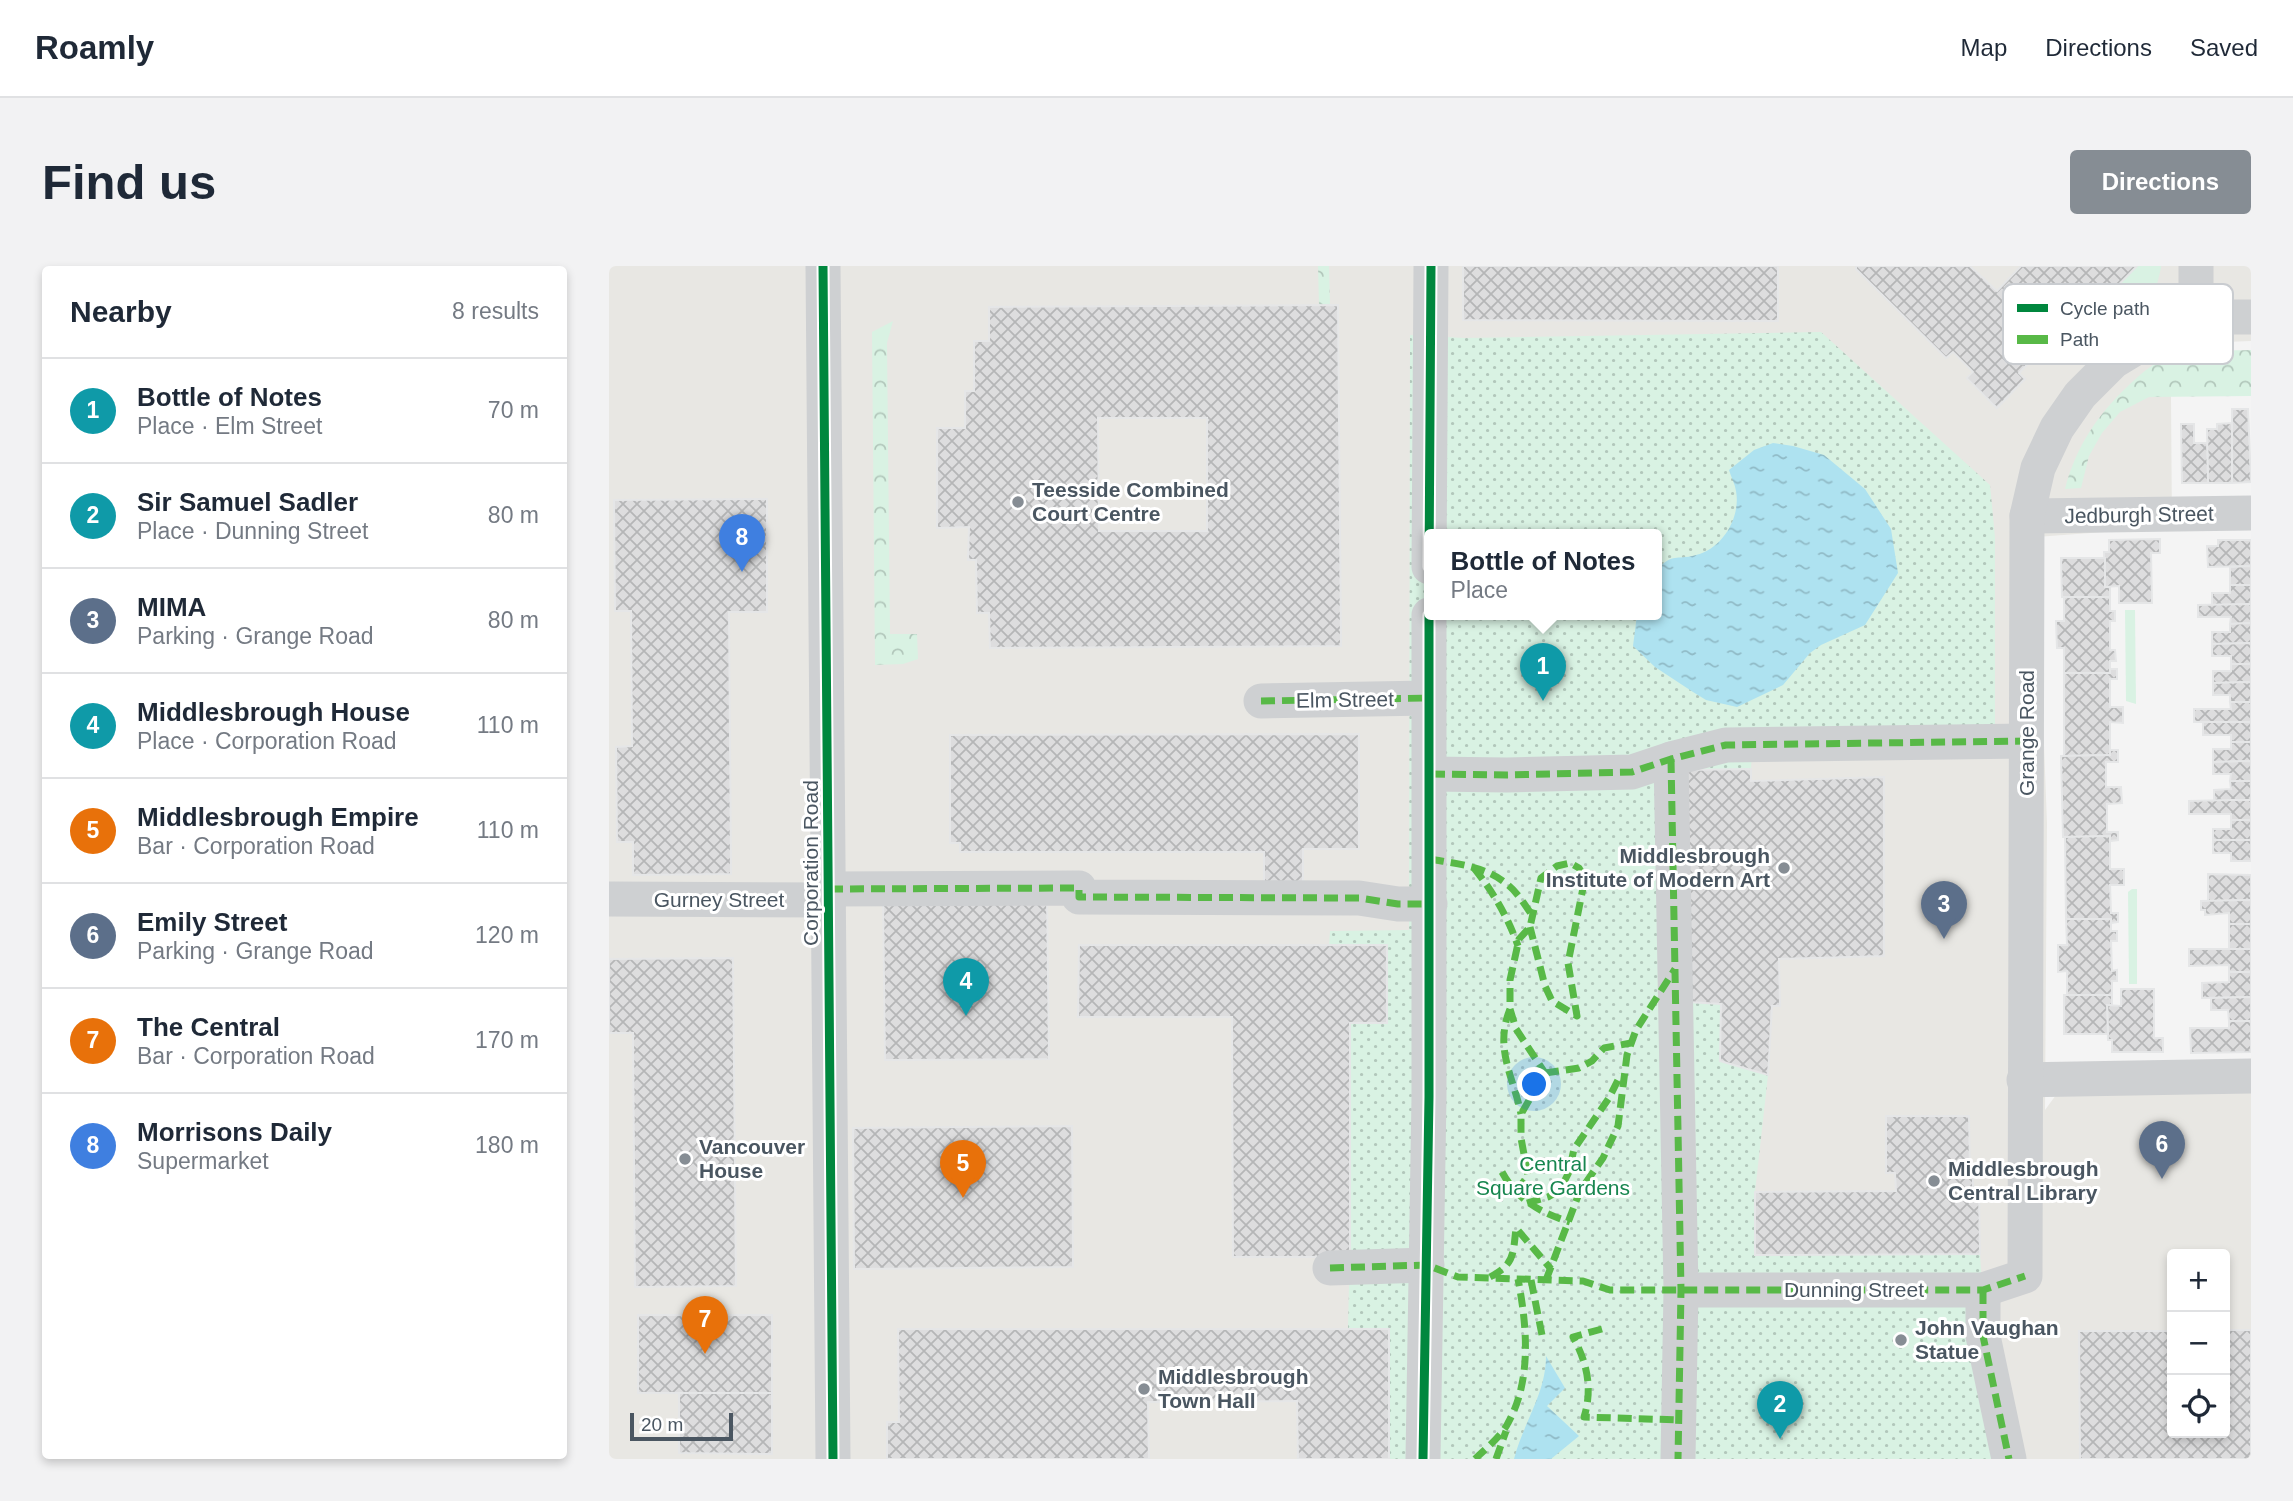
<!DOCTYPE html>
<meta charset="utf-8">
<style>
:root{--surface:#fff;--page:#f2f2f3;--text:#1f2937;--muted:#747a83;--line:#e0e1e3;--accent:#868d94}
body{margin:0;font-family:Helvetica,sans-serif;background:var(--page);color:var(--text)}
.controls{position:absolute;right:21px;bottom:21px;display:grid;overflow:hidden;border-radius:7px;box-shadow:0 4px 10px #0003}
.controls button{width:63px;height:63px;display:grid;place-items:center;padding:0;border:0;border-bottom:2px solid var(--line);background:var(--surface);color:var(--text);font:35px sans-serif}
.scale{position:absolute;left:21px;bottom:18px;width:103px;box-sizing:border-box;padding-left:7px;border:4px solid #4a5661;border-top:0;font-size:19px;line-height:24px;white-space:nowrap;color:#4a5661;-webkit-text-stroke:5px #fff;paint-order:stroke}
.you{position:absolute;left:926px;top:819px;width:24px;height:24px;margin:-18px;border:5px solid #fff;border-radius:50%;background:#1a73e8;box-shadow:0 0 0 10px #1a73e833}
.badge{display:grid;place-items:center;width:46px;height:46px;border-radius:50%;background:var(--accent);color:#fff;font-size:23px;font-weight:700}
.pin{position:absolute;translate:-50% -58px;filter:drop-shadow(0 2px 4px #0008)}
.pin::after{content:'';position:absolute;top:37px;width:24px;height:21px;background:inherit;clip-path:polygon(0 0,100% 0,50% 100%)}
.popup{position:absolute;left:815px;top:263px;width:238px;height:91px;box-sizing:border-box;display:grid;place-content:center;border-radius:7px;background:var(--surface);filter:drop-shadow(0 2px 5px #0005);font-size:23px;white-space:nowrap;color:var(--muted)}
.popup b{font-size:26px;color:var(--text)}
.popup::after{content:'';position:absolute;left:50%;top:100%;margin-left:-14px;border:14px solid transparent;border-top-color:var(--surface)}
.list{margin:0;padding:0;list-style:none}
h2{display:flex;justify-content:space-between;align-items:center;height:91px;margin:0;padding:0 28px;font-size:30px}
h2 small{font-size:23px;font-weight:400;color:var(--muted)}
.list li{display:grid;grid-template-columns:46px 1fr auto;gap:21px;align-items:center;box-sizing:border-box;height:105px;padding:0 28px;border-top:2px solid var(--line)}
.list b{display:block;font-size:26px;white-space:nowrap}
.list p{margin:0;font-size:23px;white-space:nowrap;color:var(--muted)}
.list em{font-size:23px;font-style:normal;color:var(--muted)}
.icon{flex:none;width:38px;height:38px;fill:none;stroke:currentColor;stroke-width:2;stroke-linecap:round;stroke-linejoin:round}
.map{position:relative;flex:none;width:1642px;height:1193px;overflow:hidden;border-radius:7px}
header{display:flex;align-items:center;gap:42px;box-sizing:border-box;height:98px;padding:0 35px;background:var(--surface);border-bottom:2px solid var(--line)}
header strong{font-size:33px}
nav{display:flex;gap:38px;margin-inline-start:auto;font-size:24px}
.intro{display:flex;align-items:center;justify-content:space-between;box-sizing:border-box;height:168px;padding:0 42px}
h1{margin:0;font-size:49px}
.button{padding:18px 32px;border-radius:7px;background:var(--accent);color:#fff;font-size:24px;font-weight:700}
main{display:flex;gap:42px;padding:0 42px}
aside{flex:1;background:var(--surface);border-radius:7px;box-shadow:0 4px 10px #0003}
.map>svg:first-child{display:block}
.commercial{fill:#e8e7e3;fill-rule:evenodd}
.green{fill:#d9f2e3}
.forest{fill:url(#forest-crowns)}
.park{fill:url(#park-dots);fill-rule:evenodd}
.water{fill:url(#water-ripples)}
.building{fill:url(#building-cross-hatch);stroke:#e5e6e7;stroke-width:2;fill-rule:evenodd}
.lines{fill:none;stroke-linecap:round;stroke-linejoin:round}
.street{stroke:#ced0d2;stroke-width:35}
.quiet{stroke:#58b947;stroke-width:7;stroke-dasharray:14 7;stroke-linecap:butt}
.cycleway-casing{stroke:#fff;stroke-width:13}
.cycleway{stroke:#00873e;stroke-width:9}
.poi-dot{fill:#868d94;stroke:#fff;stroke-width:2.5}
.labels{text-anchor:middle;stroke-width:6;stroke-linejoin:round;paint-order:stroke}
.poi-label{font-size:21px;font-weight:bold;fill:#4a5661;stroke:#fff;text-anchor:start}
.street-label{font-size:21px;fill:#4a5661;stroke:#fff}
.park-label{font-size:21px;fill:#17864f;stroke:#fff}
.key{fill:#fff;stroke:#c9ccd0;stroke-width:2}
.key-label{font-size:19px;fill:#4a5661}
</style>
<header>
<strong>Roamly</strong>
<nav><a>Map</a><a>Directions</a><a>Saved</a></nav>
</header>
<div class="intro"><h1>Find us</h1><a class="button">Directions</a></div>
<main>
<aside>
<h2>Nearby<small>8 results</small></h2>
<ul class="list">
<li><span class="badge" style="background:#0f9aa8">1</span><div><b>Bottle of Notes</b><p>Place · Elm Street</p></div><em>70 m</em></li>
<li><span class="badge" style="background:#0f9aa8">2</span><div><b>Sir Samuel Sadler</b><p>Place · Dunning Street</p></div><em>80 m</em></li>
<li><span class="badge" style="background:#5c6f8a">3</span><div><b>MIMA</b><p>Parking · Grange Road</p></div><em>80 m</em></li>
<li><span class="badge" style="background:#0f9aa8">4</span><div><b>Middlesbrough House</b><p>Place · Corporation Road</p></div><em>110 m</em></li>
<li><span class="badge" style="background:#e8710a">5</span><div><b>Middlesbrough Empire</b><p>Bar · Corporation Road</p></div><em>110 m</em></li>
<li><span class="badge" style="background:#5c6f8a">6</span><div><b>Emily Street</b><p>Parking · Grange Road</p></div><em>120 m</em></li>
<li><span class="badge" style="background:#e8710a">7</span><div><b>The Central</b><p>Bar · Corporation Road</p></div><em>170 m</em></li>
<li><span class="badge" style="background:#3f7fe0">8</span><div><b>Morrisons Daily</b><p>Supermarket</p></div><em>180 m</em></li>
</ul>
</aside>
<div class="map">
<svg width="1642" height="1193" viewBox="0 0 1642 1193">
<defs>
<pattern id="forest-crowns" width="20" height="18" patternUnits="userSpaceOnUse" patternTransform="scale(1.75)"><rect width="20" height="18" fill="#d9f2e3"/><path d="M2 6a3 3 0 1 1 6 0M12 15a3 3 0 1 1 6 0" fill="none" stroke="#b2c7bb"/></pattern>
<pattern id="park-dots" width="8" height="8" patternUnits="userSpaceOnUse" patternTransform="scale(1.75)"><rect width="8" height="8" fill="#d9f2e3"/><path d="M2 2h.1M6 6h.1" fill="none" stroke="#b2c7bb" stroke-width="1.8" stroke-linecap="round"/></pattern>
<pattern id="water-ripples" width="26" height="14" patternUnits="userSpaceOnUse" patternTransform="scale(1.75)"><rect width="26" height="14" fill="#aee2f0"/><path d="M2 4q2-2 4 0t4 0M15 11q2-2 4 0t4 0" fill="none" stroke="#90bac6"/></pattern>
<pattern id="building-cross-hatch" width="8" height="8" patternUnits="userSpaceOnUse" patternTransform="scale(1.75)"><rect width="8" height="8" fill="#ddddde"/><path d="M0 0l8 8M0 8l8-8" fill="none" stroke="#b5b6b7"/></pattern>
</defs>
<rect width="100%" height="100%" fill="#f4f4f4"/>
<path class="commercial" d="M 0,0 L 1642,0 L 1642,75 L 1565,78 L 1562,131 L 1563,261 L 1427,271 L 1438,557 L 1436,844 L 1447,829 L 1642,823 L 1642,1193 L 0,1193 ZM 820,269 L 1048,269 L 1048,349 L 820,349 ZM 1563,988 L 1616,988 L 1616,1167 L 1563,1167 Z"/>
<g class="green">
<path d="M 1528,0 L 1552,0 L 1552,2 L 1548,18 L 1536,33 L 1491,62 L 1446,97 L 1440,90 Z"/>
<path d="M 1516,344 L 1526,344 L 1527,438 L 1517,435 Z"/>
<path d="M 1523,623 L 1528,623 L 1528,718 L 1520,718 L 1519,626 Z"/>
</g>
<g class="forest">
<path d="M 709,0 L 720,0 L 721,40 L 710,39 Z"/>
<path d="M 284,55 L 278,77 L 281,368 L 308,368 L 309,393 L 294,398 L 266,399 L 263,66 Z"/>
<path d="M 1642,84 L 1642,130 L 1540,131 L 1511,146 L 1493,167 L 1480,190 L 1472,222 L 1456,223 C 1467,180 1489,148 1521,118 C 1532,108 1546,95 1561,90 C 1587,82 1615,85 1642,84 Z"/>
</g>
<path class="park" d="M 1212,66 L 1381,219 L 1386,271 L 1386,488 L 1143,486 L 1142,503 L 1074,504 L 1112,738 L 1111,795 L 1159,809 L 1146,926 L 1147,989 L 1371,988 L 1384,1193 L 780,1193 L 780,1063 L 739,1063 L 741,978 L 741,757 L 777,679 L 720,679 L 721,665 L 800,664 L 801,69 L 855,72 ZM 820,269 L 1048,269 L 1048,349 L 820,349 Z"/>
<g class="water">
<path d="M 1164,177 L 1184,180 L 1215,189 L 1256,223 L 1282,263 L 1289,307 L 1256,359 L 1212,379 L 1201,387 L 1174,419 L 1128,441 L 1097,434 L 1084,426 L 1046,401 L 1024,380 L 1028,349 L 1048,349 L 1048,303 C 1066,286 1065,295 1087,289 C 1113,283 1132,252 1127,225 C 1126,218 1122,211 1120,204 L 1145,184 Z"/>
<path d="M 937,1090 L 956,1122 L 938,1140 L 970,1170 L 942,1193 L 905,1193 C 914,1157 937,1128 937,1090 Z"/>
</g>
<g class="building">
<path d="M 854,0 L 1169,0 L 1169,55 L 854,54 Z"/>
<path d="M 1247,0 L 1361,0 L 1388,25 L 1412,0 L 1528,0 L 1440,90 L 1433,83 L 1410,107 L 1416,113 L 1388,142 L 1358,112 L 1364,106 L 1344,86 L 1337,92 L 1247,3 Z"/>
<path d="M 729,39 L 732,380 L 381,382 L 380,347 L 368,347 L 367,294 L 359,294 L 360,261 L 328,262 L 328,162 L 356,162 L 356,125 L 365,125 L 365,75 L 380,75 L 380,41 ZM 489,152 L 598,152 L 598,265 L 490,265 Z"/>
<path d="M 1623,143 L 1639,143 L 1642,216 L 1623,217 Z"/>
<path d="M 1623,157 L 1623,217 L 1599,217 L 1598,163 L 1608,163 L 1608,158 Z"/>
<path d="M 1572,158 L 1585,158 L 1585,177 L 1598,177 L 1599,217 L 1573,217 Z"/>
<path d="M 158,233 L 158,346 L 120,346 L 122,608 L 24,609 L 24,576 L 8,576 L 7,481 L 23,480 L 22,345 L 6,345 L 5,234 Z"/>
<path d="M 1551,273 L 1551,287 L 1542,287 L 1543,337 L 1510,337 L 1510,320 L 1496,321 L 1495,286 L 1500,286 L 1500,274 Z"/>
<path d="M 1609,274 L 1642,274 L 1642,300 L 1599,301 L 1598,280 L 1609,280 Z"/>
<path d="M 1452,292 L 1496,292 L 1496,321 L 1501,321 L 1501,331 L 1453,331 Z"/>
<path d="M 1642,300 L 1642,319 L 1621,319 L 1621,301 Z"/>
<path d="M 1621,319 L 1642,319 L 1642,338 L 1603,339 L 1603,327 L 1621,327 Z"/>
<path d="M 1455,331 L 1501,331 L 1501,345 L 1506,345 L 1506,355 L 1501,355 L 1501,384 L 1506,384 L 1507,395 L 1501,395 L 1501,407 L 1455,407 L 1455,382 L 1448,382 L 1447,355 L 1455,355 Z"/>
<path d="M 1642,338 L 1642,357 L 1621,358 L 1622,351 L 1589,351 L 1589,339 Z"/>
<path d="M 1642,357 L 1642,377 L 1603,378 L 1603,366 L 1621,366 L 1621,358 Z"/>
<path d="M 1642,377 L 1642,398 L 1622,398 L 1622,390 L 1603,390 L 1603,378 Z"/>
<path d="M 1622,398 L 1642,398 L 1642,416 L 1604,417 L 1604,405 L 1622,405 Z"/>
<path d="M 1501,403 L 1508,403 L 1508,413 L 1501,413 L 1501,441 L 1514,441 L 1514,457 L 1501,456 L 1501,489 L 1455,490 L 1455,407 L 1501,407 Z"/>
<path d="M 1642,416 L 1642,436 L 1621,436 L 1621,429 L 1604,429 L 1604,417 Z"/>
<path d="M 1621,436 L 1642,436 L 1642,456 L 1585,456 L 1585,443 L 1622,443 Z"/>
<path d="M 1594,456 L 1642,456 L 1642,476 L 1622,476 L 1622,469 L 1594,469 Z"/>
<path d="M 750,468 L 750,583 L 694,583 L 694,617 L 655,617 L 655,586 L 351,586 L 351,577 L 341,577 L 341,469 Z"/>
<path d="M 1622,476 L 1642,476 L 1642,495 L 1604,496 L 1604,483 L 1622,483 Z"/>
<path d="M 1501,484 L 1509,484 L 1509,496 L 1497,496 L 1497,521 L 1512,521 L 1513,537 L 1498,538 L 1498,566 L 1509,566 L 1509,574 L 1501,575 L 1501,570 L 1454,571 L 1452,490 L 1501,489 Z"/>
<path d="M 1642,495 L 1642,515 L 1621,515 L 1622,508 L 1604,508 L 1604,496 Z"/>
<path d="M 1142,503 L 1142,515 L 1275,511 L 1275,690 L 1170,693 L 1171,740 L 1163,740 L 1159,809 L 1111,795 L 1112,738 L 1079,736 L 1074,504 Z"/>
<path d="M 1621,515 L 1642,515 L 1642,534 L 1605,535 L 1605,524 L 1622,523 Z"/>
<path d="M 1622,534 L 1642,534 L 1642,554 L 1622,554 L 1622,548 L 1580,548 L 1580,535 Z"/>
<path d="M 1622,554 L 1642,554 L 1642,574 L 1604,574 L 1604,563 L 1622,563 Z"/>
<path d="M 1501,570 L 1501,603 L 1515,603 L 1515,619 L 1501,619 L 1502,647 L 1509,647 L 1509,656 L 1502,657 L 1502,653 L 1457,653 L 1456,571 Z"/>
<path d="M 1604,574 L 1642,574 L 1642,595 L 1622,595 L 1622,587 L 1604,587 Z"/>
<path d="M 1599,608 L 1642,609 L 1642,634 L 1599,635 Z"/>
<path d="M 438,631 L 440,793 L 276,794 L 274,633 Z"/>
<path d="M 1642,634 L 1642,658 L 1620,658 L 1620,647 L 1596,649 L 1596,644 L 1592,644 L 1592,635 Z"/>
<path d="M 1457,653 L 1502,653 L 1502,665 L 1508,665 L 1508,675 L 1502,675 L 1503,705 L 1508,704 L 1508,715 L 1503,715 L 1503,729 L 1458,729 L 1458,705 L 1449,706 L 1449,679 L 1458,679 Z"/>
<rect x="1620" y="658" width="22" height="25"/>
<path d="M 470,679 L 778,679 L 778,757 L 741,757 L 741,991 L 624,991 L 623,751 L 469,751 Z"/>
<path d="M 1580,683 L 1642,683 L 1642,706 L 1620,706 L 1620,699 L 1580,700 Z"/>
<path d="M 124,692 L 127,1020 L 26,1021 L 24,767 L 0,767 L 0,693 Z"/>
<path d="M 1620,706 L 1642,706 L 1642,731 L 1593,732 L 1593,717 L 1620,716 Z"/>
<path d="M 1512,723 L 1545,723 L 1545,772 L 1554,772 L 1554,786 L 1503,786 L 1503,774 L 1499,774 L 1498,739 L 1512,740 Z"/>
<path d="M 1455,729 L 1503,729 L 1503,739 L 1498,739 L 1499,768 L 1455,768 Z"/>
<path d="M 1642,731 L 1642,755 L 1620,755 L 1619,744 L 1602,744 L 1602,732 Z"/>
<path d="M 1620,755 L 1642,755 L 1642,786 L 1582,787 L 1581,762 L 1620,762 Z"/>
<path d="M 1277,850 L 1360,850 L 1361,907 L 1364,907 L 1364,923 L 1370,923 L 1371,988 L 1146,989 L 1146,926 L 1287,925 L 1286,907 L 1277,907 Z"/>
<path d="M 463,860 L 464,1001 L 245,1003 L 244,862 Z"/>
<rect x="29" y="1049" width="134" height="78"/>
<path d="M 289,1063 L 780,1063 L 780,1193 L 689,1193 L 688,1135 L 539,1136 L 540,1193 L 278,1193 L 278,1156 L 290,1156 Z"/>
<path d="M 1616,1064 L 1642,1064 L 1642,1193 L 1471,1193 L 1470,1065 L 1563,1065 L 1563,1167 L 1616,1167 Z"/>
<path d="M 70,1127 L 163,1127 L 163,1188 L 70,1187 Z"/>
</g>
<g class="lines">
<g class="street">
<path d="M 214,0 L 224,1193"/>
<path d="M 1587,51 L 1587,0"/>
<path d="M 1418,250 L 1642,247"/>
<path d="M 820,301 L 822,0"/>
<path d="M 652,435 L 820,432"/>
<path d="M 1062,493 L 1072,1024 L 1069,1193"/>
<path d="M 822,508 L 898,509 L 1023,506 L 1062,493 L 1117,479 L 1417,475"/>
<path d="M 220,623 L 470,622 L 470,631 L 750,632 L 789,638 L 821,638"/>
<path d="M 0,633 L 220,634"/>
<path d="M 1415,814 L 1642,810"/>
<path d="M 721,1002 L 818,999"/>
<path d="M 1072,1024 L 1374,1024 L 1416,1010 L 1418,250 L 1429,202 L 1448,162 L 1471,129 L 1505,95 L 1553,66 L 1587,51 L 1642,51"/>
<path d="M 1374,1024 L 1374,1070 L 1400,1193"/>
<path d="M 814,1193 L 820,831 L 820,349"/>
</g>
<g class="quiet">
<path d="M 652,435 L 820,432"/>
<path d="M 1062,493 L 1072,1024 L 1069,1193"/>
<path d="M 822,508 L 898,509 L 1023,506 L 1062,493 L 1117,479 L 1417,475"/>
<path d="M 821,593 C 848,598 877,600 899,619 C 908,626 916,639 923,649"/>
<path d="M 865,602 C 884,626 899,651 909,680"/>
<path d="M 220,623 L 470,622 L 470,631 L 750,632 L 789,638 L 821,638"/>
<path d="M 901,743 C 885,783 904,809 912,848"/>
<path d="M 936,807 L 970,802 L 983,795 L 995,782 L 1022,777"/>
<path d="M 893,906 C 908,934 932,947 961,956"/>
<path d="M 907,925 L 919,910 L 912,872 L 912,848 L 936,807 L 907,763 L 901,743 L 901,714 L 910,673 L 921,661 L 932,612 L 948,600 L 961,597 L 970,602 L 976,612 L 959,697 L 968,750 L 943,735 L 936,720 L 921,661"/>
<path d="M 918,937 L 939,931 L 951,924 L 960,906 L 965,883 L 1000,832 L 1012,808"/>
<path d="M 721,1002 L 818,999 L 849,1011 L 974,1015 L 1001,1024 L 1374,1024 L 1416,1010"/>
<path d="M 881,1011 C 906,998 904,988 907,962 L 942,1003"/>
<path d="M 922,1014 L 934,1074"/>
<path d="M 937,1014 L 971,925 L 994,892 L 1009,860 L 1018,789 L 1027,764 L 1066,703"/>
<path d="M 1374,1024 L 1374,1070 L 1400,1193"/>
<path d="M 993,1063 L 964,1071 C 978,1096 984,1123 975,1151 L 1071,1154"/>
<path d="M 866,1193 C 877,1182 892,1171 899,1157 C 923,1114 918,1060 909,1013"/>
<path d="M 887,1193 L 897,1165"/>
</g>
<g class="cycleway-casing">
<g id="cycleway">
<path d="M 214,0 L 224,1193"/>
<path d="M 820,301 L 822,0"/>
<path d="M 814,1193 L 820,831 L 820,349"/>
</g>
</g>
<use href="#cycleway" class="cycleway"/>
</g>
<g class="poi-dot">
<circle cx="409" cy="236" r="7"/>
<circle cx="1175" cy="602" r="7"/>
<circle cx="76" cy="893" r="7"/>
<circle cx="1325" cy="915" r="7"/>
<circle cx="1292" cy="1074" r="7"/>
<circle cx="535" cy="1123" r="7"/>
</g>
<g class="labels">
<g class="poi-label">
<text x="423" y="231">Teesside Combined<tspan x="423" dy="24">Court Centre</tspan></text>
<text x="1161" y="597" text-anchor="end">Middlesbrough<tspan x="1161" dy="24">Institute of Modern Art</tspan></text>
<text x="90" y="888">Vancouver<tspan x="90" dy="24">House</tspan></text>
<text x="1339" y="910">Middlesbrough<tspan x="1339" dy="24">Central Library</tspan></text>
<text x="1306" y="1069">John Vaughan<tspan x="1306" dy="24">Statue</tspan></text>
<text x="549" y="1118">Middlesbrough<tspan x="549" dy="24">Town Hall</tspan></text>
</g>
<g class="street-label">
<text transform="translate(1530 249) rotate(-1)" y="7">Jedburgh Street</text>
<text transform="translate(736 434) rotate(-1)" y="7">Elm Street</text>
<text transform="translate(1418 467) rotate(-90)" y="7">Grange Road</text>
<text transform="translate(202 597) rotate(-90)" y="7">Corporation Road</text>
<text x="110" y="641">Gurney Street</text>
<text x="1245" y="1031">Dunning Street</text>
</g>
<g class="park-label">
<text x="944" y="905">Central<tspan x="944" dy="24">Square Gardens</tspan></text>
</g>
</g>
<rect x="1394" y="18" width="230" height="80" rx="10" class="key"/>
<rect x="1408" y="38" width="31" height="8" fill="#00873e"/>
<rect x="1408" y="69" width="31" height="9" fill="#58b947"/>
<g class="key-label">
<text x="1451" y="49">Cycle path</text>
<text x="1451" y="80">Path</text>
</g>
</svg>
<div class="controls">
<button>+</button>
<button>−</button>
<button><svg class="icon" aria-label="locate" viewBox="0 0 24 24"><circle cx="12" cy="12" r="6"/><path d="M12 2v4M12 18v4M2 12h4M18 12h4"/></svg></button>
</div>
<div class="scale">20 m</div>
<div class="you"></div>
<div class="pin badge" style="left:934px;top:435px;background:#0f9aa8">1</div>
<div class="popup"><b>Bottle of Notes</b>Place</div>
<div class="pin badge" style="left:1171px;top:1173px;background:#0f9aa8">2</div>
<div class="pin badge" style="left:1335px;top:673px;background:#5c6f8a">3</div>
<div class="pin badge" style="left:357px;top:750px;background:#0f9aa8">4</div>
<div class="pin badge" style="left:354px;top:932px;background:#e8710a">5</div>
<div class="pin badge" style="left:1553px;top:913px;background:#5c6f8a">6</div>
<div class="pin badge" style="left:96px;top:1088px;background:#e8710a">7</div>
<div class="pin badge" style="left:133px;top:306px;background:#3f7fe0">8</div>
</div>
</main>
